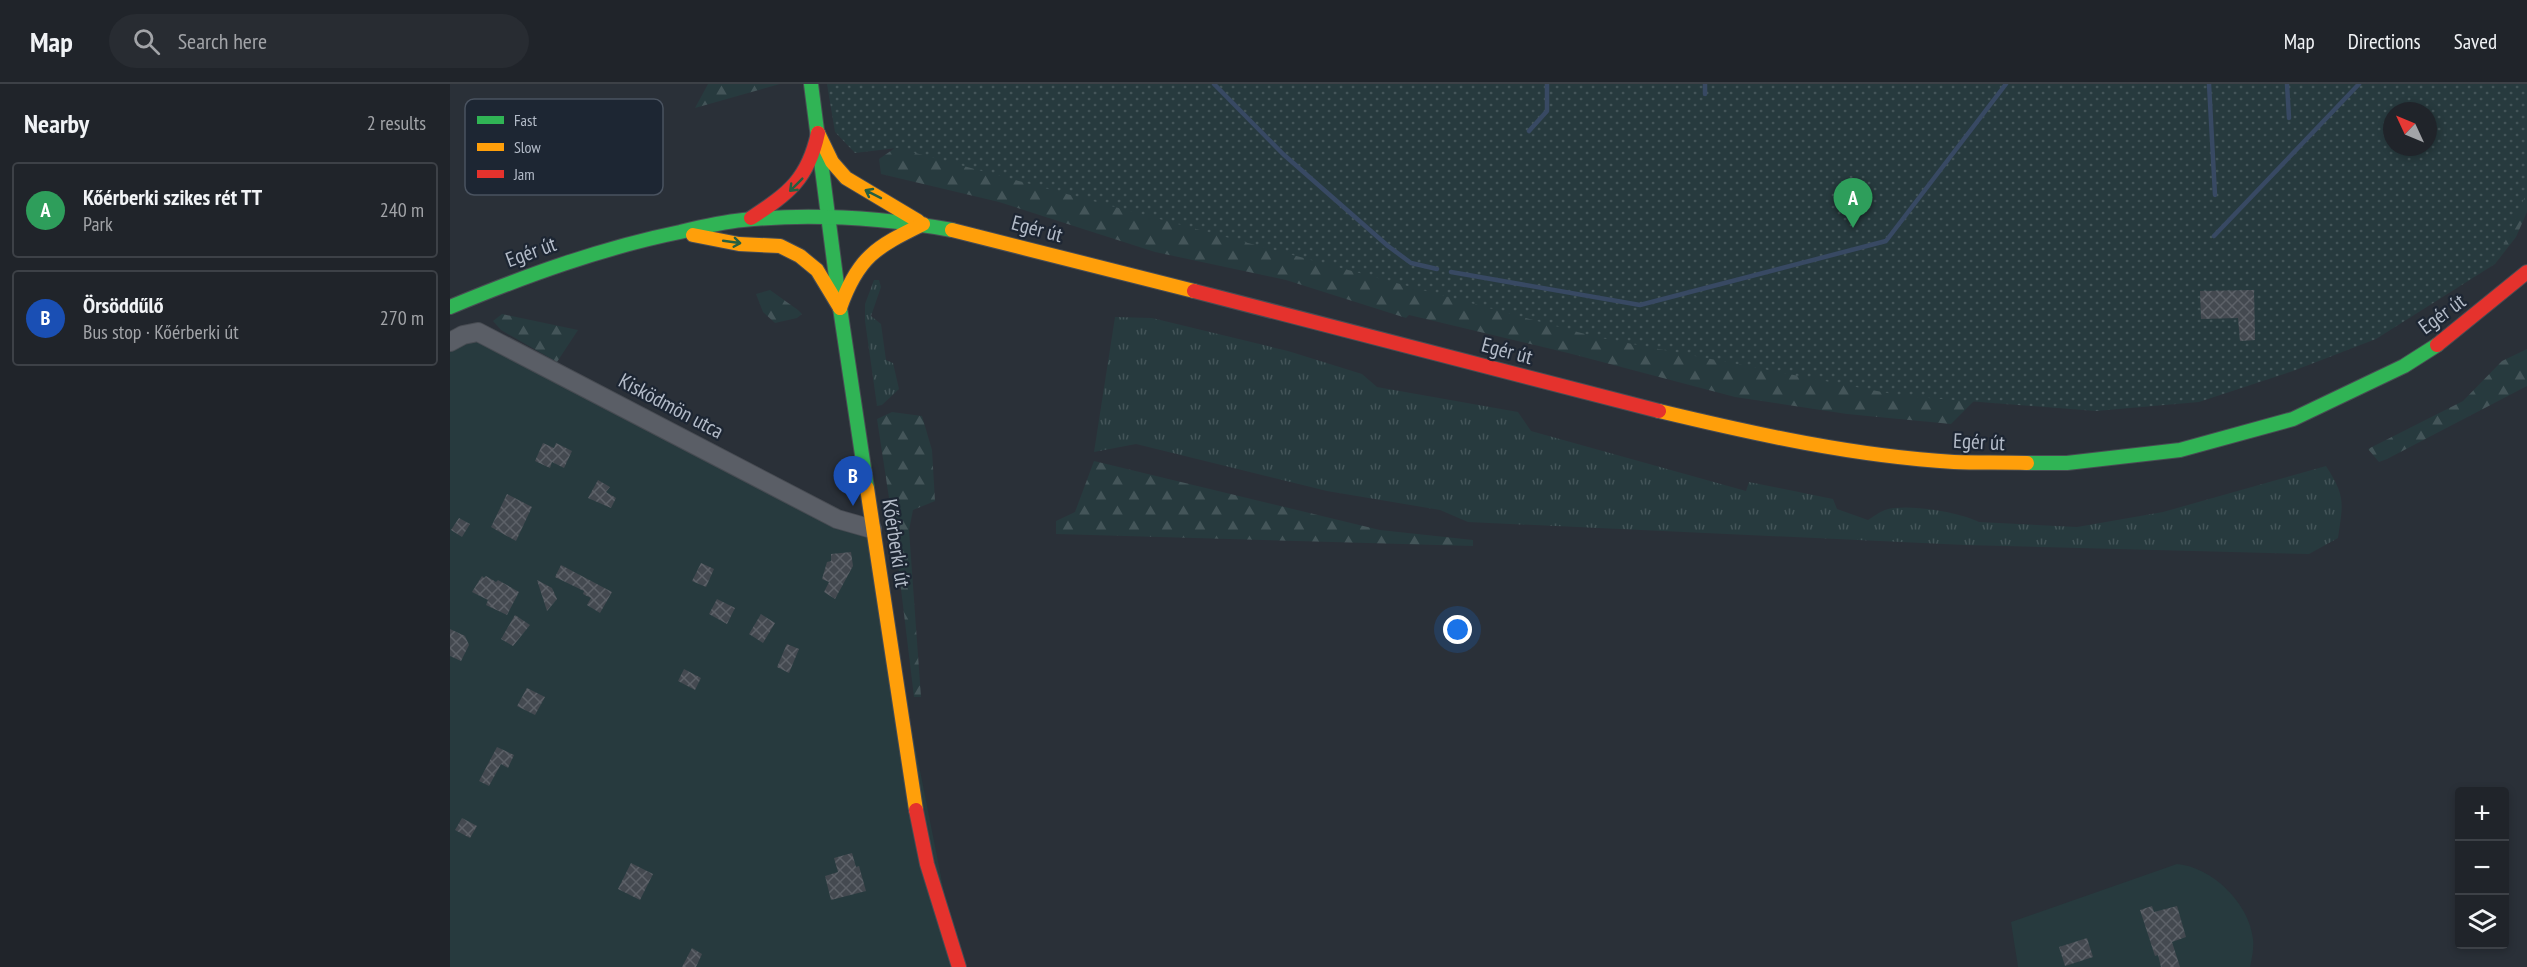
<!DOCTYPE html>
<meta charset="utf-8">
<style>
:root{--surface:#20242a;--page:#282c32;--text:#f1f3f6;--muted:#a2a4a8;--line:#3d4147;--accent:#b45309}
body{margin:0;font-family:"PT Sans Narrow",sans-serif;background:var(--page);color:var(--text)}
.controls{position:absolute;right:18px;bottom:18px;display:grid;overflow:hidden;border-radius:6px;box-shadow:0 3px 9px #0003}
.controls button{width:54px;height:54px;display:grid;place-items:center;padding:0;border:0;border-bottom:2px solid var(--line);background:var(--surface);color:var(--text);font:30px sans-serif}
.compass{position:absolute;left:1933px;top:18px;width:54px;height:54px;border-radius:50%;background:var(--surface);box-shadow:0 3px 9px #0003;rotate:314deg}
.you{position:absolute;left:1008px;top:546px;width:21px;height:21px;margin:-15px;border:4px solid #fff;border-radius:50%;background:#1a73e8;box-shadow:0 0 0 9px #1a73e833}
.badge{display:grid;place-items:center;width:39px;height:39px;border-radius:50%;background:var(--accent);color:#fff;font-size:20px;font-weight:700}
.pin{position:absolute;translate:-50% -50px;filter:drop-shadow(0 2px 3px #0008)}
.pin::after{content:'';position:absolute;top:32px;width:21px;height:18px;background:inherit;clip-path:polygon(0 0,100% 0,50% 100%)}
.list{margin:0;padding:0;list-style:none}
h2{display:flex;justify-content:space-between;align-items:center;height:78px;margin:0;padding:0 24px;font-size:26px}
h2 small{font-size:20px;font-weight:400;color:var(--muted)}
.list li{display:grid;grid-template-columns:39px 1fr auto;gap:18px;align-items:center;box-sizing:border-box;height:96px;margin:0 12px 12px;padding:0 12px;border:2px solid var(--line);border-radius:6px}
.list b{display:block;font-size:22px;white-space:nowrap}
.list p{margin:0;font-size:20px;white-space:nowrap;color:var(--muted)}
.list em{font-size:20px;font-style:normal;color:var(--muted)}
.icon{flex:none;width:33px;height:33px;fill:none;stroke:currentColor;stroke-width:2;stroke-linecap:round;stroke-linejoin:round}
.map{position:relative;flex:none;width:2077px;height:883px;overflow:hidden}
header{display:flex;align-items:center;gap:36px;box-sizing:border-box;height:84px;padding:0 30px;background:var(--surface);border-bottom:2px solid var(--line)}
header strong{font-size:28px}
nav{display:flex;gap:33px;margin-inline-start:auto;font-size:21px}
.search{width:420px;height:54px;background:var(--page);display:flex;align-items:center;gap:15px;box-sizing:border-box;padding:0 21px;border-radius:33px;color:var(--muted);font-size:22px}
main{display:flex}
aside{flex:1;background:var(--surface)}
.map>svg:first-child{display:block}
.grass{fill:url(#grass-tufts)}
.forest{fill:url(#forest-firs)}
.park{fill:url(#park-dots);fill-rule:evenodd}
.garden{fill:#273a3e}
.lines{fill:none;stroke-linecap:round;stroke-linejoin:round}
.stream{stroke:#384963;stroke-width:4.5}
.building{fill:url(#building-cross-hatch)}
.street-casing{stroke:#484c53;stroke-width:20}
.fast-casing{stroke:#484c53;stroke-width:16}
.slow-casing{stroke:#484c53;stroke-width:16}
.jam-casing{stroke:#484c53;stroke-width:16}
.street{stroke:#5a5e66;stroke-width:18}
.fast{stroke:#30b455;stroke-width:14}
.slow{stroke:#ff9f0a;stroke-width:14}
.jam{stroke:#e5322d;stroke-width:14}
.oneway{stroke:#255f41}
.labels{text-anchor:middle;stroke-width:4.5;stroke-linejoin:round;paint-order:stroke}
.street-label{font-size:21px;fill:#b4bcc9;stroke:#1d2633}
.key{fill:#1d2633;stroke:#4a5360;stroke-width:1.5}
.key-label{font-size:16px;fill:#b4bcc9}
</style>
<header>
<strong>Map</strong>
<div class="search"><svg class="icon" aria-label="search" viewBox="0 0 24 24"><circle cx="10" cy="10" r="6"/><path d="M15 15l6 6"/></svg>Search here</div>
<nav><a>Map</a><a>Directions</a><a>Saved</a></nav>
</header>
<main>
<aside>
<h2>Nearby<small>2 results</small></h2>
<ul class="list">
<li><span class="badge" style="background:#2e9e5b">A</span><div><b>Kőérberki szikes rét TT</b><p>Park</p></div><em>240 m</em></li>
<li><span class="badge" style="background:#1a4fb4">B</span><div><b>Örsöddűlő</b><p>Bus stop · Kőérberki út</p></div><em>270 m</em></li>
</ul>
</aside>
<div class="map">
<svg width="2077" height="883" viewBox="0 0 2077 883">
<defs>
<pattern id="grass-tufts" width="24" height="20" patternUnits="userSpaceOnUse" patternTransform="scale(1.5)"><rect width="24" height="20" fill="#273a3e"/><path d="M3 7l-1-3M5 7V3M7 7l1-3M15 17l-1-3M17 17v-4M19 17l1-3" fill="none" stroke="#445559"/></pattern>
<pattern id="forest-firs" width="22" height="20" patternUnits="userSpaceOnUse" patternTransform="scale(1.5)"><rect width="22" height="20" fill="#273a3e"/><path d="M5 1l3.5 6h-7zM16 11l3.5 6h-7z" fill="#445559"/></pattern>
<pattern id="park-dots" width="8" height="8" patternUnits="userSpaceOnUse" patternTransform="scale(1.5)"><rect width="8" height="8" fill="#273a3e"/><path d="M2 2h.1M6 6h.1" fill="none" stroke="#445559" stroke-width="1.8" stroke-linecap="round"/></pattern>
<pattern id="building-cross-hatch" width="8" height="8" patternUnits="userSpaceOnUse" patternTransform="scale(1.5)"><rect width="8" height="8" fill="#444950"/><path d="M0 0l8 8M0 8l8-8" fill="none" stroke="#5d6168"/></pattern>
</defs>
<rect width="100%" height="100%" fill="#2a3038"/>
<g class="grass">
<path d="M 424,196 L 429,196 L 431,203 L 421,232 L 431,240 L 436,276 L 443,279 L 449,305 L 432,321 L 427,322 L 415,237 L 415,220 Z"/>
<path d="M 665,233 L 702,234 L 838,267 L 912,290 L 927,303 L 1068,328 L 1081,347 L 1296,407 L 1299,398 L 1383,415 L 1387,425 L 1418,436 C 1423,433 1429,428 1435,426 C 1456,419 1509,428 1529,438 L 1627,443 L 1713,428 L 1876,382 C 1896,413 1893,419 1888,454 L 1859,470 L 1515,461 L 1018,438 L 990,426 L 877,407 L 686,360 L 644,368 Z"/>
</g>
<g class="forest">
<path d="M 258,0 L 330,0 L 245,24 Z"/>
<path d="M 398,0 L 861,77 L 1978,63 L 2077,0 L 2077,128 L 2066,153 L 2045,180 L 1532,309 L 1501,340 L 1397,330 L 1285,313 L 1118,269 L 959,231 L 956,234 L 836,196 L 705,168 L 549,118 L 431,90 L 429,75 L 445,64 L 418,64 Z"/>
<path d="M 320,206 L 348,226 L 352,230 L 347,234 L 325,239 L 313,228 L 306,210 Z"/>
<path d="M 52,230 L 128,246 L 107,278 L 51,246 L 43,237 Z"/>
<path d="M 2077,265 L 2077,302 L 1937,375 L 1929,378 L 1918,365 L 2013,317 L 2052,277 Z"/>
<path d="M 442,328 L 472,332 L 482,366 L 485,417 L 463,426 L 459,446 L 471,613 L 464,613 L 444,447 L 427,335 Z"/>
<path d="M 644,377 L 930,446 L 1023,456 L 1023,462 L 606,450 L 606,437 L 625,428 Z"/>
</g>
<path class="park" d="M 377,0 L 2077,0 L 2077,108 L 2045,180 L 1926,255 L 1843,287 L 1749,318 L 1646,327 L 1453,312 L 1146,253 L 447,64 L 405,69 L 385,48 ZM 1942,27 L 1978,27 L 1978,63 L 1942,63 Z"/>
<g class="garden">
<path d="M 13,251 L 422,445 L 509,883 L 0,883 L 0,258 Z"/>
<path d="M 1727,780 C 1762,783 1799,819 1803,855 C 1804,863 1802,875 1800,883 L 1568,883 L 1561,838 Z"/>
</g>
<g class="lines">
<g class="stream">
<path d="M 764,0 L 833,70 L 938,162 L 961,179 L 987,185"/>
<path d="M 1255,0 L 1255,10"/>
<path d="M 1759,0 L 1765,111"/>
<path d="M 1837,0 L 1839,34"/>
<path d="M 1079,47 L 1097,27 L 1097,0"/>
<path d="M 1764,152 L 1909,0"/>
<path d="M 1001,188 L 1190,221 L 1436,157 L 1556,0"/>
</g>
</g>
<g class="building">
<path d="M 1804,206 L 1805,256 L 1790,257 L 1788,234 L 1751,235 L 1750,207 Z"/>
<path d="M 93,359 L 104,364 L 106,359 L 122,367 L 114,384 L 102,378 L 100,384 L 85,377 Z"/>
<path d="M 148,396 L 160,403 L 156,408 L 166,414 L 161,424 L 138,414 Z"/>
<path d="M 57,410 L 82,423 L 66,457 L 41,443 Z"/>
<path d="M 9,434 L 20,440 L 12,453 L 1,446 Z"/>
<path d="M 401,468 L 403,482 L 385,515 L 374,508 L 379,498 L 372,495 L 377,478 L 381,477 L 381,470 Z"/>
<path d="M 251,479 L 264,485 L 256,503 L 242,497 Z"/>
<path d="M 111,481 L 162,508 L 150,529 L 137,521 L 141,514 L 133,510 L 134,507 L 105,493 Z"/>
<path d="M 32,492 L 34,494 L 36,492 L 46,498 L 48,496 L 69,508 L 57,531 L 36,521 L 38,516 L 22,508 Z"/>
<path d="M 87,496 L 102,504 L 107,515 L 97,527 Z"/>
<path d="M 267,515 L 285,524 L 277,540 L 259,530 Z"/>
<path d="M 311,530 L 325,539 L 313,559 L 299,550 Z"/>
<path d="M 65,531 L 80,541 L 63,562 L 51,555 Z"/>
<path d="M 0,545 L 15,552 L 19,561 L 11,577 L 0,572 Z"/>
<path d="M 337,560 L 349,565 L 339,589 L 327,583 Z"/>
<path d="M 234,585 L 251,594 L 245,606 L 228,597 Z"/>
<path d="M 77,604 L 95,613 L 85,631 L 67,622 Z"/>
<path d="M 47,663 L 64,671 L 58,684 L 51,680 L 39,702 L 29,697 Z"/>
<path d="M 12,734 L 27,742 L 20,754 L 5,746 Z"/>
<path d="M 402,769 L 406,783 L 409,782 L 416,807 L 381,816 L 375,792 L 388,788 L 384,774 Z"/>
<path d="M 181,779 L 203,790 L 190,816 L 168,805 Z"/>
<path d="M 1702,822 L 1704,828 L 1727,822 L 1736,853 L 1722,858 L 1730,883 L 1711,883 L 1708,871 L 1705,872 L 1690,826 Z"/>
<path d="M 1637,854 L 1643,873 L 1615,882 L 1609,863 Z"/>
<path d="M 242,864 L 252,870 L 246,883 L 232,883 Z"/>
</g>
<g class="lines">
<g class="street-casing">
<path id="street" d="M 0,258 L 13,251 L 28,248 L 387,435 L 422,445"/>
</g>
<g class="fast-casing">
<g id="fast">
<path d="M 361,0 L 390,224 L 417,404"/>
<path d="M 0,223 C 75,192 151,164 230,148 C 251,143 272,138 293,136 C 364,129 433,134 502,146"/>
<path d="M 1577,379 L 1617,379 L 1730,366 L 1843,335 L 1954,282 L 1987,261"/>
</g>
</g>
<g class="slow-casing">
<g id="slow">
<path d="M 368,49 L 382,78 L 396,94 L 468,137"/>
<path d="M 502,146 L 744,207"/>
<path d="M 243,151 L 289,160 L 330,162 L 350,172 L 367,186 L 390,224"/>
<path d="M 390,224 C 408,173 426,163 473,140"/>
<path d="M 1209,327 C 1305,350 1404,372 1504,378 C 1528,379 1553,378 1577,379"/>
<path d="M 417,404 L 466,726"/>
</g>
</g>
<g class="jam-casing">
<g id="jam">
<path d="M 301,134 C 339,109 358,95 368,49"/>
<path d="M 744,207 L 1209,327"/>
<path d="M 1987,261 L 2077,188"/>
<path d="M 466,726 L 477,780 L 509,883"/>
</g>
</g>
<use href="#street" class="street"/>
<use href="#fast" class="fast"/>
<use href="#slow" class="slow"/>
<use href="#jam" class="jam"/>
</g>
<defs><path id="oneway-shaft" d="M-6 0H5M1.5-3L5.5 0L1.5 3" fill="none" stroke-width="1.6" stroke-linecap="round" stroke-linejoin="round" transform="scale(1.5)"/></defs>
<g class="oneway">
<use href="#oneway-shaft" transform="translate(346 101) rotate(135)"/>
<use href="#oneway-shaft" transform="translate(423 110) rotate(-153)"/>
<use href="#oneway-shaft" transform="translate(282 158) rotate(8)"/>
</g>
<g class="labels">
<g class="street-label">
<text transform="translate(587 145) rotate(15)" y="7">Egér út</text>
<text transform="translate(81 168) rotate(-20)" y="7">Egér út</text>
<text transform="translate(1992 230) rotate(-36)" y="7">Egér út</text>
<text transform="translate(1057 267) rotate(15)" y="7">Egér út</text>
<text transform="translate(221 322) rotate(28)" y="7">Kisködmön utca</text>
<text transform="translate(1529 358) rotate(3)" y="7">Egér út</text>
<text transform="translate(446 459) rotate(81)" y="7">Kőérberki út</text>
</g>
</g>
<rect x="15" y="15" width="198" height="96" rx="9" class="key"/>
<rect x="27" y="32" width="27" height="8" fill="#30b455"/>
<rect x="27" y="59" width="27" height="8" fill="#ff9f0a"/>
<rect x="27" y="86" width="27" height="8" fill="#e5322d"/>
<g class="key-label">
<text x="64" y="42">Fast</text>
<text x="64" y="69">Slow</text>
<text x="64" y="96">Jam</text>
</g>
</svg>
<div class="controls">
<button>+</button>
<button>−</button>
<button><svg class="icon" aria-label="layers" viewBox="0 0 24 24"><path d="M12 4l9 5-9 5-9-5zM3 14l9 5 9-5"/></svg></button>
</div>
<svg class="compass" viewBox="-18 -18 36 36"><path d="M0-13l5 13h-10z" fill="#e53935"/><path d="M0 13l5-13h-10z" fill="#a2a4a8"/></svg>
<div class="you"></div>
<div class="pin badge" style="left:1403px;top:144px;background:#2e9e5b">A</div>
<div class="pin badge" style="left:403px;top:422px;background:#1a4fb4">B</div>
</div>
</main>
